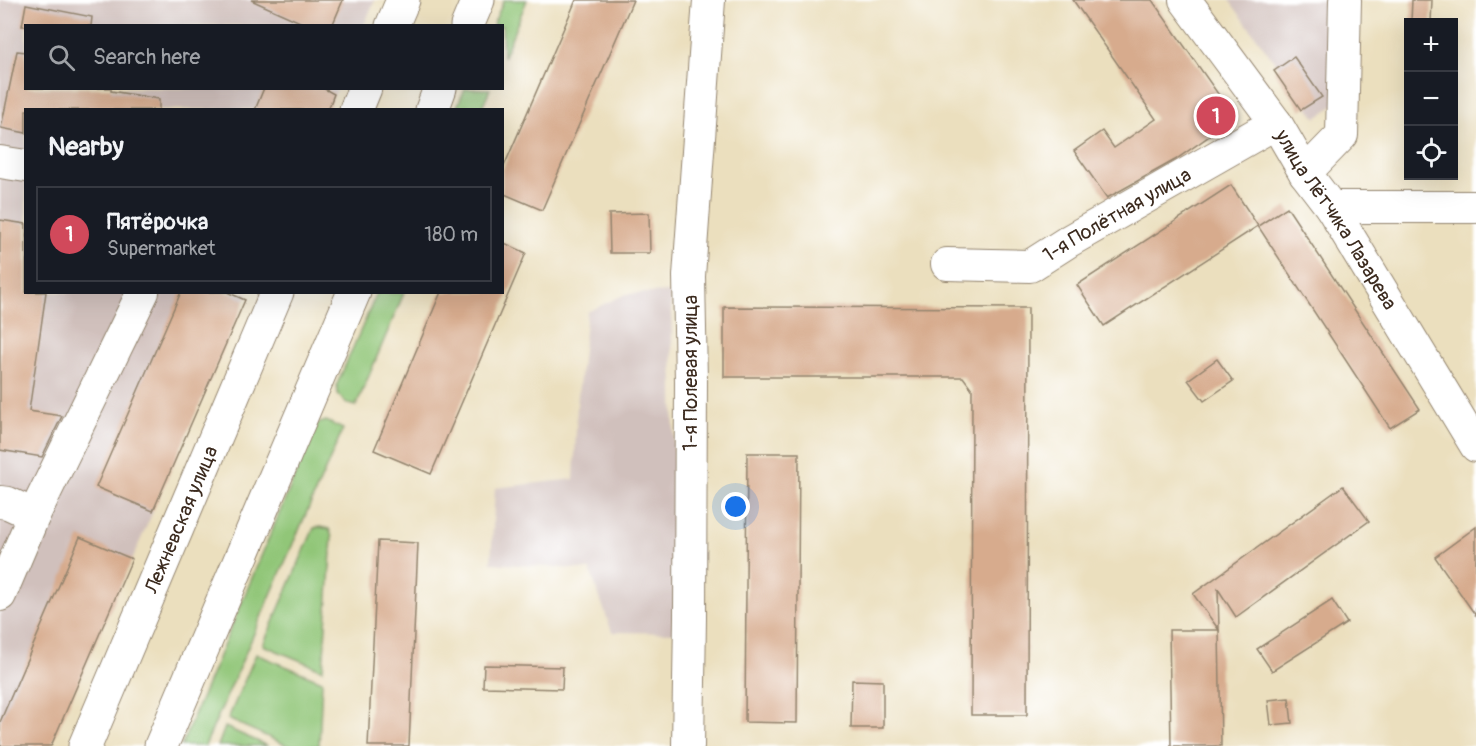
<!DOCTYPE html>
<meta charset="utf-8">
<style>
:root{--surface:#171b24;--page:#242831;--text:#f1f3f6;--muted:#9ea1a6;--line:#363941;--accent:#d1495b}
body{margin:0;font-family:Pangolin,sans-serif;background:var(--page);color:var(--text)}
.controls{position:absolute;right:18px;top:18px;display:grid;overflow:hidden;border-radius:0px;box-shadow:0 6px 24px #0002}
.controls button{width:54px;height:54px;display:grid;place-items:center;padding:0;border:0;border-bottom:2px solid var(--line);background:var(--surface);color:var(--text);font:30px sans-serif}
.you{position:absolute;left:736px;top:507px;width:21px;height:21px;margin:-15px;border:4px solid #fff;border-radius:50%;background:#1a73e8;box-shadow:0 0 0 9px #1a73e833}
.badge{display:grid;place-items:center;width:39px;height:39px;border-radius:50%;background:var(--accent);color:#fff;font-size:20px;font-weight:700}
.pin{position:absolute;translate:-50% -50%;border:3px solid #fff;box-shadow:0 2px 6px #0006}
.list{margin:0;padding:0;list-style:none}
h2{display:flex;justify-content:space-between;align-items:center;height:78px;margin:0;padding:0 24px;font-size:26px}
h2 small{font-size:20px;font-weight:400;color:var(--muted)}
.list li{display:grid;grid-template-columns:39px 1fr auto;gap:18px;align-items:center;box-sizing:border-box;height:96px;margin:0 12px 12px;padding:0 12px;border:2px solid var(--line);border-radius:0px}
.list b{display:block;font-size:22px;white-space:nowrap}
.list p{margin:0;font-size:20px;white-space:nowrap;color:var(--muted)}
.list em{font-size:20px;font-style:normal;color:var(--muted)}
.icon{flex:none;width:33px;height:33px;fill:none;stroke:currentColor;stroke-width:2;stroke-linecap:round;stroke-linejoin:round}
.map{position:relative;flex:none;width:1476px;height:746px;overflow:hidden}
.search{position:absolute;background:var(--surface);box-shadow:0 6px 24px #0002;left:24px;top:24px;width:480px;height:66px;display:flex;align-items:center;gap:15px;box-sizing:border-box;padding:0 21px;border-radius:0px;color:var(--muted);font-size:22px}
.panel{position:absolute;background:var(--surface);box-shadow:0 6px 24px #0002;left:24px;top:108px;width:480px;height:186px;border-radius:0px}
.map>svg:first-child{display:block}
.industrial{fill:#d0c0bc}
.green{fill:#91c678;stroke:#66784b;stroke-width:1.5}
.building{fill:#d7ab8d}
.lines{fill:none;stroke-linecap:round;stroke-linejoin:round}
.minor-casing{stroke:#93846e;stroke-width:34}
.highway-casing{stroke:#93846e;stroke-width:35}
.minor{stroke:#fff;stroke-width:32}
.highway{stroke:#fff;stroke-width:33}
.labels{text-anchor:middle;stroke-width:5;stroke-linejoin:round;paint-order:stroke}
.street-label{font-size:20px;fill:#3b2a1e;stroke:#fff}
</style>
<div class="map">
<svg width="1476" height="746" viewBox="0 0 1476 746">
<rect width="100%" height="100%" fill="#fff"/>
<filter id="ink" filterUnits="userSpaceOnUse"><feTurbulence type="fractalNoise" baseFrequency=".0167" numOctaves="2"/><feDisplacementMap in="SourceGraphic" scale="12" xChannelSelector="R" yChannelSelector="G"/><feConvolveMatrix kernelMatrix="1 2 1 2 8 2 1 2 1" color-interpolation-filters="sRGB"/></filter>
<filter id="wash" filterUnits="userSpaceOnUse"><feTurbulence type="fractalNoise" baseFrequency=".008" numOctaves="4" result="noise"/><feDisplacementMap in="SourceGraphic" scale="24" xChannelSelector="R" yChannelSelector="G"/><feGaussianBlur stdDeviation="1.35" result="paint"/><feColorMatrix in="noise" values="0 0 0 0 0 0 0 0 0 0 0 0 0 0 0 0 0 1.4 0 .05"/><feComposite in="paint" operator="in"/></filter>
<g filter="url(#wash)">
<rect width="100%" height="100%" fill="#ebdfbe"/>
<g class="industrial">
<path d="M 0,0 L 375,0 L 364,25 L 26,26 L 26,88 L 337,89 L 328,109 L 26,110 L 26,292 L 248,293 L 51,746 L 0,746 Z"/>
<path d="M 1229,0 L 1341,0 L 1345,98 L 1316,118 Z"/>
<path d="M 671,292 L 678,633 L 612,632 L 590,570 L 491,563 L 495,488 L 574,479 L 577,405 L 587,312 L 626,294 Z"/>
</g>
<g class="green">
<path d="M 504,0 L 527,0 L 503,58 L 502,26 L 493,25 Z"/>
<path d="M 465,89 L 490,89 L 481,109 L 456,109 Z"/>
<path d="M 377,293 L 404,293 L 356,406 L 348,404 L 338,395 L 337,384 Z"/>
<path d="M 326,421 L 343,429 L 205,746 L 181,746 L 317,424 Z"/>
<path d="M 320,527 L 329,529 L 332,537 L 323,670 L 263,645 L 314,528 Z"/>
<path d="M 256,654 L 322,681 L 319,746 L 288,746 L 228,719 Z"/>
<path d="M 225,727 L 268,746 L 218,746 Z"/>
</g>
<g id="blocks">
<g class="building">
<path d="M 251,0 L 343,0 L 332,26 L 309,26 Z"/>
<path d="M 576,0 L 633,0 L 542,210 L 502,193 L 502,171 Z"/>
<path d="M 1073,0 L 1152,0 L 1235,118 L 1175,160 L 1107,198 L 1074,151 L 1102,131 L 1114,148 L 1156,119 Z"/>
<path d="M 1412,0 L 1432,0 L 1431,22 L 1411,22 Z"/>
<path d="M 26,4 L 92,17 L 91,26 L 22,26 Z"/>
<path d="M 17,51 L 26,52 L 26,88 L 111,88 L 111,91 L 159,99 L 159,110 L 26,110 L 26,133 L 1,128 Z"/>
<path d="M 1294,57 L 1322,97 L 1301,110 L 1274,71 Z"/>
<path d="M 264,88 L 323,88 L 334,94 L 328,110 L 255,110 Z"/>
<path d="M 1231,185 L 1258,226 L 1104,326 L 1077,285 Z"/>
<path d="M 1287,207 L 1420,409 L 1390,428 L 1258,226 Z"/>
<path d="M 649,213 L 650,253 L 610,253 L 609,214 Z"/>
<path d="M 0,220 L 26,224 L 26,292 L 46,292 L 29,411 L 62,416 L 42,457 L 0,450 Z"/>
<path d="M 502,242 L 526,253 L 431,474 L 374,450 L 441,292 L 502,292 Z"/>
<path d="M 181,292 L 227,292 L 245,300 L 153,511 L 96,487 Z"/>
<path d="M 724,307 L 1028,308 L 1027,715 L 971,715 L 972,389 L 963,377 L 724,377 Z"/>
<path d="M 1217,359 L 1233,381 L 1204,401 L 1188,380 Z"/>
<path d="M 747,453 L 799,453 L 797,723 L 745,722 Z"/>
<path d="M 1343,486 L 1369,521 L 1236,617 L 1218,589 L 1219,630 L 1193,594 Z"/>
<path d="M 1476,527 L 1476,616 L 1435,557 Z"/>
<path d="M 80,537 L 132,559 L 51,746 L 0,746 L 0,722 Z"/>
<path d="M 378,541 L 418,543 L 409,746 L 368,746 Z"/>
<path d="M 1332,600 L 1347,623 L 1272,671 L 1257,649 Z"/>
<path d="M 1169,630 L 1219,630 L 1221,746 L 1171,746 Z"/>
<path d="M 484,665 L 563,667 L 562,689 L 483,687 Z"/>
<path d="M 852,680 L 883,681 L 883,728 L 851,728 Z"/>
<path d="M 1289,698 L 1292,723 L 1271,725 L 1268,700 Z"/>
</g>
</g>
</g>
<g filter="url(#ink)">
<use href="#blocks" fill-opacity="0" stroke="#93846e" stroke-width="1.5"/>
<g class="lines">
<g class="minor-casing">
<g id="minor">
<path id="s1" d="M 1185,0 L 1276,123 L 1305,173 L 1331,207 L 1476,446"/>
<path d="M 0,162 L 26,166"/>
<path d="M 1305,173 L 1342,135 L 1345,0"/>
<path d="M 1331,207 L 1476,207"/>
<path id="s2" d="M 947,264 L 1030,266 L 1069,241 L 1276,123"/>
<path d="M 0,502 L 8,503 L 34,515"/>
<path d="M 0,595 L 34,515 L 143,292"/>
<path d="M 688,746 L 690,618 L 691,381 L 689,276 L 709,0"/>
</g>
</g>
<g class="highway-casing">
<g id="highway">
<path d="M 392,26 L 403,0"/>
<path d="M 467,26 L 478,0"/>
<path d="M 356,110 L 365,88"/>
<path d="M 432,110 L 440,88"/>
<path id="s3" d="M 85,746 L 277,292"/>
<path d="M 161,746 L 354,292"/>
</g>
</g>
<use href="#minor" class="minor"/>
<use href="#highway" class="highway"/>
</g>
</g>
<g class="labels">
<g class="street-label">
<text dy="7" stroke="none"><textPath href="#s2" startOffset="184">1-я Полётная улица</textPath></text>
<text dy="7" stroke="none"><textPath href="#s1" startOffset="267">улица Лётчика Лазарева</textPath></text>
<text transform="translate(690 373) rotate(-90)" y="7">1-я Полевая улица</text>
<text dy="7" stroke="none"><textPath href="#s3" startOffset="246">Лежневская улица</textPath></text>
</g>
</g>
</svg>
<div class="controls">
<button>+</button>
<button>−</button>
<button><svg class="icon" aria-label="locate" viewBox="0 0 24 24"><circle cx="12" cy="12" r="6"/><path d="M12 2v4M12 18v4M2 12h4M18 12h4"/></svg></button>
</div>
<div class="you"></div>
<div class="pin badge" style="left:1216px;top:116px">1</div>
<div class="search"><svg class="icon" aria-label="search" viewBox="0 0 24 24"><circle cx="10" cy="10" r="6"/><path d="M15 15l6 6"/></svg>Search here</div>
<section class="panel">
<h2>Nearby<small></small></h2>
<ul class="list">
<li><span class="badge">1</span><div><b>Пятёрочка</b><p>Supermarket</p></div><em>180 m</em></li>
</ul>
</section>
</div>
